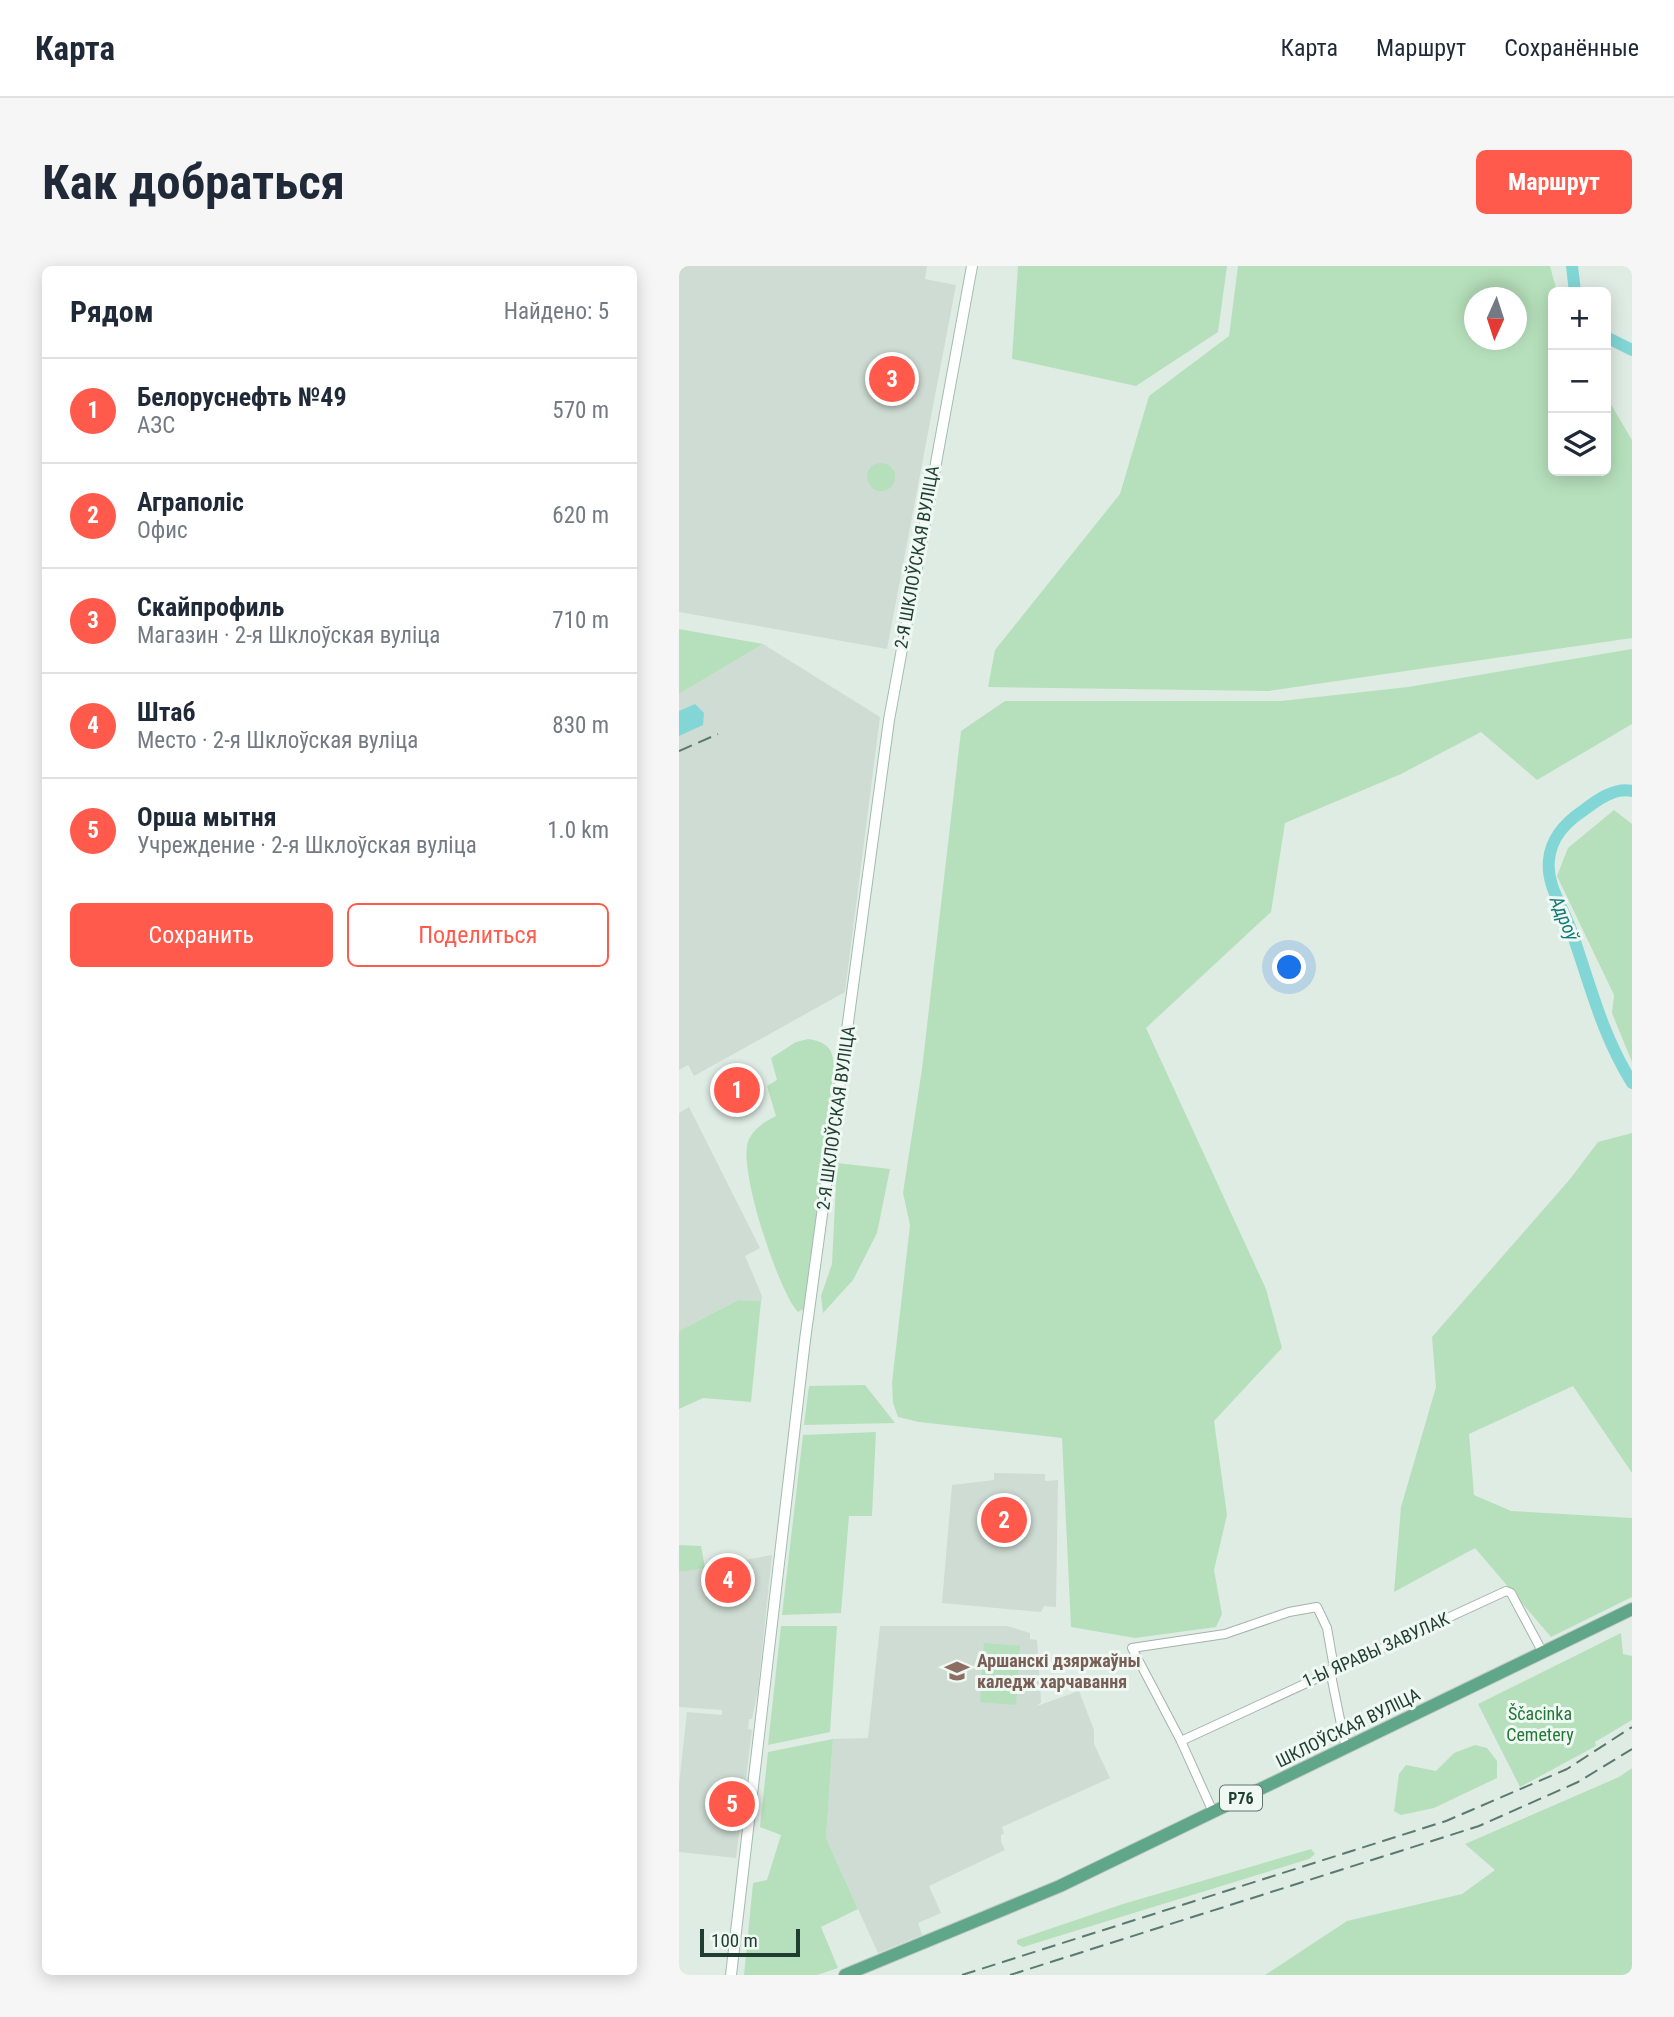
<!DOCTYPE html>
<html lang="ru">
<meta charset="utf-8">
<style>
:root{--surface:#fff;--page:#f6f6f7;--text:#1f2937;--muted:#747a83;--line:#e0e1e3;--accent:#ff5a4b}
body{margin:0;font-family:"Roboto Condensed",sans-serif;background:var(--page);color:var(--text)}
.controls{position:absolute;right:21px;top:21px;display:grid;overflow:hidden;border-radius:10px;box-shadow:0 4px 18px #0003}
.controls button{width:63px;height:63px;display:grid;place-items:center;padding:0;border:0;border-bottom:2px solid var(--line);background:var(--surface);color:var(--text);font:35px sans-serif}
.compass{position:absolute;left:785px;top:21px;width:63px;height:63px;border-radius:50%;background:var(--surface);box-shadow:0 4px 18px #0003;rotate:183deg}
.scale{position:absolute;left:21px;bottom:18px;width:100px;box-sizing:border-box;padding-left:7px;border:4px solid #1f3e31;border-top:0;font-size:19px;line-height:24px;white-space:nowrap;color:#1f3e31;-webkit-text-stroke:5px #f0f8f3;paint-order:stroke}
.you{position:absolute;left:611px;top:702px;width:24px;height:24px;margin:-18px;border:5px solid #fff;border-radius:50%;background:#1a73e8;box-shadow:0 0 0 10px #1a73e833}
.badge{display:grid;place-items:center;width:46px;height:46px;border-radius:50%;background:var(--accent);color:#fff;font-size:23px;font-weight:700}
.pin{position:absolute;translate:-50% -50%;border:4px solid #fff;box-shadow:0 2px 7px #0006}
.list{margin:0;padding:0;list-style:none}
h2{display:flex;justify-content:space-between;align-items:center;height:91px;margin:0;padding:0 28px;font-size:30px}
h2 small{font-size:23px;font-weight:400;color:var(--muted)}
.list li{display:grid;grid-template-columns:46px 1fr auto;gap:21px;align-items:center;box-sizing:border-box;height:105px;padding:0 28px;border-top:2px solid var(--line)}
.list b{display:block;font-size:26px;white-space:nowrap}
.list p{margin:0;font-size:23px;white-space:nowrap;color:var(--muted)}
.list em{font-size:23px;font-style:normal;color:var(--muted)}
.actions{display:flex;gap:14px;padding:21px 28px}
.actions a{flex:1;padding:16px 0;border:2px solid var(--accent);border-radius:10px;text-align:center;font-size:24px;color:var(--accent)}
.actions .main{background:var(--accent);color:#fff}
.icon{flex:none;width:38px;height:38px;fill:none;stroke:currentColor;stroke-width:2;stroke-linecap:round;stroke-linejoin:round}
.map{position:relative;flex:none;width:953px;height:1709px;overflow:hidden;border-radius:10px}
header{display:flex;align-items:center;gap:42px;box-sizing:border-box;height:98px;padding:0 35px;background:var(--surface);border-bottom:2px solid var(--line)}
header strong{font-size:33px}
nav{display:flex;gap:38px;margin-inline-start:auto;font-size:24px}
.intro{display:flex;align-items:center;justify-content:space-between;box-sizing:border-box;height:168px;padding:0 42px}
h1{margin:0;font-size:49px}
.button{padding:18px 32px;border-radius:10px;background:var(--accent);color:#fff;font-size:24px;font-weight:700}
main{display:flex;gap:42px;padding:0 42px}
aside{flex:1;background:var(--surface);border-radius:10px;box-shadow:0 4px 18px #0003}
.map>svg:first-child{display:block}
.built{fill:#cedcd3}
.green{fill:#b6e0bb;fill-rule:evenodd}
.water{fill:#82d7d6}
.lines{fill:none;stroke-linecap:round;stroke-linejoin:round}
.river{stroke:#82d7d6;stroke-width:12}
.street-casing{stroke:#a2b4ab;stroke-width:10}
.secondary-casing{stroke:#a0bcae;stroke-width:12}
.primary-casing{stroke:#c0c9c5;stroke-width:14}
.street{stroke:#fff;stroke-width:8}
.secondary{stroke:#fff;stroke-width:10}
.primary{stroke:#60a689;stroke-width:12}
.rail{stroke:#597a6c;stroke-width:2;stroke-dasharray:14 7;stroke-linecap:butt}
.labels{text-anchor:middle;stroke-width:6;stroke-linejoin:round;paint-order:stroke}
.shield{fill:#f0f8f3;stroke:#5e766b;stroke-width:2}
.shield-label{font-size:16px;font-weight:bold;fill:#1f3e31}
.street-label{font-size:18px;fill:#1f3e31;stroke:#f0f8f3}
.education-label{font-size:18px;font-weight:bold;fill:#785e54;stroke:#f0f8f3;text-anchor:start}
.park-label{font-size:18px;fill:#257838;stroke:#f0f8f3}
.water-label{font-size:19px;font-style:italic;fill:#14797a;stroke:#f0f8f3}
</style>
<header>
<strong>Карта</strong>
<nav><a>Карта</a><a>Маршрут</a><a>Сохранённые</a></nav>
</header>
<div class="intro"><h1>Как добраться</h1><a class="button">Маршрут</a></div>
<main>
<aside>
<h2>Рядом<small>Найдено: 5</small></h2>
<ul class="list">
<li><span class="badge">1</span><div><b>Белоруснефть №49</b><p>АЗС</p></div><em>570 m</em></li>
<li><span class="badge">2</span><div><b>Аграполіс</b><p>Офис</p></div><em>620 m</em></li>
<li><span class="badge">3</span><div><b>Скайпрофиль</b><p>Магазин · 2-я Шклоўская вуліца</p></div><em>710 m</em></li>
<li><span class="badge">4</span><div><b>Штаб</b><p>Место · 2-я Шклоўская вуліца</p></div><em>830 m</em></li>
<li><span class="badge">5</span><div><b>Орша мытня</b><p>Учреждение · 2-я Шклоўская вуліца</p></div><em>1.0 km</em></li>
</ul>
<div class="actions"><a class="main">Сохранить</a><a>Поделиться</a></div>
</aside>
<div class="map">
<svg width="953" height="1709" viewBox="0 0 953 1709">
<rect width="100%" height="100%" fill="#dfece4"/>
<g class="built">
<path d="M 0,0 L 248,0 L 246,13 L 277,19 L 208,383 L 0,346 Z"/>
<path d="M 84,378 L 201,451 L 166,726 L 15,810 L 9,799 L 0,804 L 0,428 Z"/>
<path d="M 10,841 L 81,982 L 66,990 L 83,1030 L 82,1035 L 59,1034 L 0,1065 L 0,847 Z"/>
<path d="M 315,1207 L 366,1208 L 366,1215 L 379,1214 L 377,1341 L 365,1340 L 362,1346 L 263,1337 L 273,1219 L 315,1214 Z"/>
<path d="M 93,1289 L 79,1423 L 73,1453 L 70,1453 L 69,1463 L 73,1464 L 57,1592 L 0,1586 L 0,1519 L 8,1446 L 43,1449 L 43,1444 L 0,1441 L 0,1306 Z"/>
<path d="M 201,1360 L 328,1360 L 351,1367 L 351,1373 L 358,1374 L 362,1436 L 358,1440 L 400,1425 L 415,1464 L 415,1478 L 431,1512 L 323,1561 L 325,1568 L 322,1569 L 322,1576 L 326,1584 L 250,1620 L 262,1647 L 239,1657 L 243,1669 L 199,1687 L 147,1572 L 154,1473 L 189,1472 Z"/>
</g>
<g class="green">
<path d="M 339,0 L 548,0 L 539,66 L 457,120 L 333,93 Z"/>
<path d="M 559,0 L 871,0 L 878,26 L 874,26 L 874,205 L 927,205 L 927,130 L 953,174 L 953,372 L 590,425 L 309,421 L 316,384 L 441,228 L 470,130 L 550,70 ZM 796,32 L 838,32 L 838,74 L 796,74 Z"/>
<circle cx="202" cy="211" r="14"/>
<path d="M 0,363 L 84,378 L 0,428 Z"/>
<path d="M 953,383 L 953,458 L 858,514 L 802,466 L 722,508 L 606,557 L 592,646 L 467,762 L 587,1023 L 603,1082 L 535,1155 L 548,1249 L 535,1304 L 543,1348 L 537,1361 L 456,1372 L 392,1361 L 383,1172 L 240,1156 L 219,1151 L 214,1137 L 213,1117 L 231,959 L 224,927 L 243,803 L 282,465 L 326,435 L 602,435 L 729,421 Z"/>
<path d="M 935,544 L 953,558 L 953,796 L 933,747 L 935,729 L 878,610 L 889,582 Z"/>
<path d="M 129,773 C 148,776 154,782 155,801 L 128,1035 L 126,1042 L 119,1046 C 100,1027 59,903 69,876 C 73,864 86,855 97,850 L 88,820 L 98,814 L 92,792 L 117,776 Z"/>
<path d="M 953,867 L 953,1207 L 894,1120 L 790,1168 L 795,1229 L 832,1245 L 953,1252 L 953,1331 L 872,1371 L 796,1282 L 715,1326 L 722,1241 L 757,1121 L 753,1071 L 891,913 L 919,876 Z"/>
<path d="M 158,897 L 211,903 L 198,967 L 174,1014 L 144,1047 L 142,1030 L 153,998 Z"/>
<path d="M 59,1034 L 82,1035 L 72,1136 L 24,1132 L 0,1143 L 0,1065 Z"/>
<path d="M 186,1119 L 216,1157 L 125,1159 L 130,1120 Z"/>
<path d="M 197,1166 L 193,1250 L 170,1250 L 162,1347 L 103,1349 L 124,1169 Z"/>
<path d="M 0,1279 L 22,1280 L 26,1302 L 0,1306 Z"/>
<path d="M 102,1360 L 158,1360 L 151,1466 L 89,1479 Z"/>
<path d="M 942,1367 L 944,1388 L 953,1390 L 953,1454 L 916,1476 L 917,1480 L 841,1521 L 799,1438 Z"/>
<path d="M 305,1377 L 341,1380 L 337,1439 L 301,1436 Z"/>
<path d="M 154,1473 L 147,1572 L 179,1643 L 142,1661 L 159,1702 L 138,1709 L 65,1709 L 74,1617 L 88,1614 L 102,1569 L 81,1561 L 89,1486 Z"/>
<path d="M 796,1479 L 808,1482 L 818,1495 L 818,1512 L 755,1542 L 722,1549 L 715,1545 L 720,1508 L 727,1499 L 757,1505 L 775,1487 Z"/>
<path d="M 953,1502 L 953,1709 L 586,1709 L 668,1655 L 783,1628 L 816,1604 L 786,1578 L 940,1511 Z"/>
<path d="M 632,1583 L 636,1588 L 630,1593 L 344,1681 L 338,1678 L 338,1674 L 444,1638 Z"/>
</g>
<path class="water" d="M 16,438 L 25,447 L 24,459 L 0,470 L 0,445 Z"/>
<g class="lines">
<g class="river">
<path d="M 893,0 L 896,26"/>
<path d="M 927,71 L 953,84"/>
<path d="M 953,525 C 936,521 918,534 905,544 C 887,556 872,571 870,594 C 867,619 884,641 892,664 C 912,720 921,764 953,817"/>
</g>
<g class="street-casing">
<g id="street">
<path d="M 651,1404 L 667,1483"/>
<path d="M 502,1475 L 827,1325 L 832,1327 L 864,1387"/>
<path d="M 534,1546 L 502,1475 L 453,1382 L 546,1368 L 610,1346 L 638,1341 L 648,1362 L 655,1402"/>
</g>
</g>
<g class="secondary-casing">
<path id="secondary" d="M 52,1709 L 126,1074 L 210,454 L 293,0"/>
</g>
<g class="primary-casing">
<path id="primary" d="M 166,1709 L 381,1620 L 953,1343"/>
</g>
<use href="#street" class="street"/>
<use href="#secondary" class="secondary"/>
<use href="#primary" class="primary"/>
<g class="rail">
<path d="M 0,485 L 39,468"/>
<path d="M 283,1709 L 767,1555 L 888,1503 L 953,1461"/>
<path d="M 331,1709 L 800,1560 L 899,1516 L 953,1483"/>
</g>
</g>
<defs>
<g id="university-bare" transform="scale(1.89)"><path d="M0-5L7-2L0 1L-7-2ZM-4 1L0 2.5L4 1V4Q0 6-4 4Z" fill="#8d6e63" stroke="#f0f8f3" stroke-width="2.5" paint-order="stroke"/></g>
</defs>
<g fill-rule="evenodd">
<use href="#university-bare" x="278" y="1405"/>
</g>
<g class="labels">
<rect class="shield" x="541" y="1519.5" width="42" height="25" rx="5"/>
<g class="shield-label">
<text x="562" y="1538">Р76</text>
</g>
<g class="street-label">
<text transform="translate(238 291) rotate(-80)" y="6">2-Я ШКЛОЎСКАЯ ВУЛІЦА</text>
<text transform="translate(157 852) rotate(-82)" y="6">2-Я ШКЛОЎСКАЯ ВУЛІЦА</text>
<text transform="translate(697 1384) rotate(-24)" y="6">1-Ы ЯРАВЫ ЗАВУЛАК</text>
<text transform="translate(669 1462) rotate(-26)" y="6">ШКЛОЎСКАЯ ВУЛІЦА</text>
</g>
<g class="education-label">
<text x="298" y="1401">Аршанскі дзяржаўны<tspan x="298" dy="21">каледж харчавання</tspan></text>
</g>
<g class="park-label">
<text x="861" y="1454">Ščacinka<tspan x="861" dy="21">Cemetery</tspan></text>
</g>
<g class="water-label">
<text transform="translate(886 652) rotate(67)" y="7">Адроў</text>
</g>
</g>
</svg>
<div class="controls">
<button>+</button>
<button>−</button>
<button><svg class="icon" aria-label="layers" viewBox="0 0 24 24"><path d="M12 4l9 5-9 5-9-5zM3 14l9 5 9-5"/></svg></button>
</div>
<svg class="compass" viewBox="-18 -18 36 36"><path d="M0-13l5 13h-10z" fill="#e53935"/><path d="M0 13l5-13h-10z" fill="#747a83"/></svg>
<div class="scale">100 m</div>
<div class="you"></div>
<div class="pin badge" style="left:58px;top:824px">1</div>
<div class="pin badge" style="left:325px;top:1254px">2</div>
<div class="pin badge" style="left:213px;top:113px">3</div>
<div class="pin badge" style="left:49px;top:1314px">4</div>
<div class="pin badge" style="left:53px;top:1538px">5</div>
</div>
</main>
